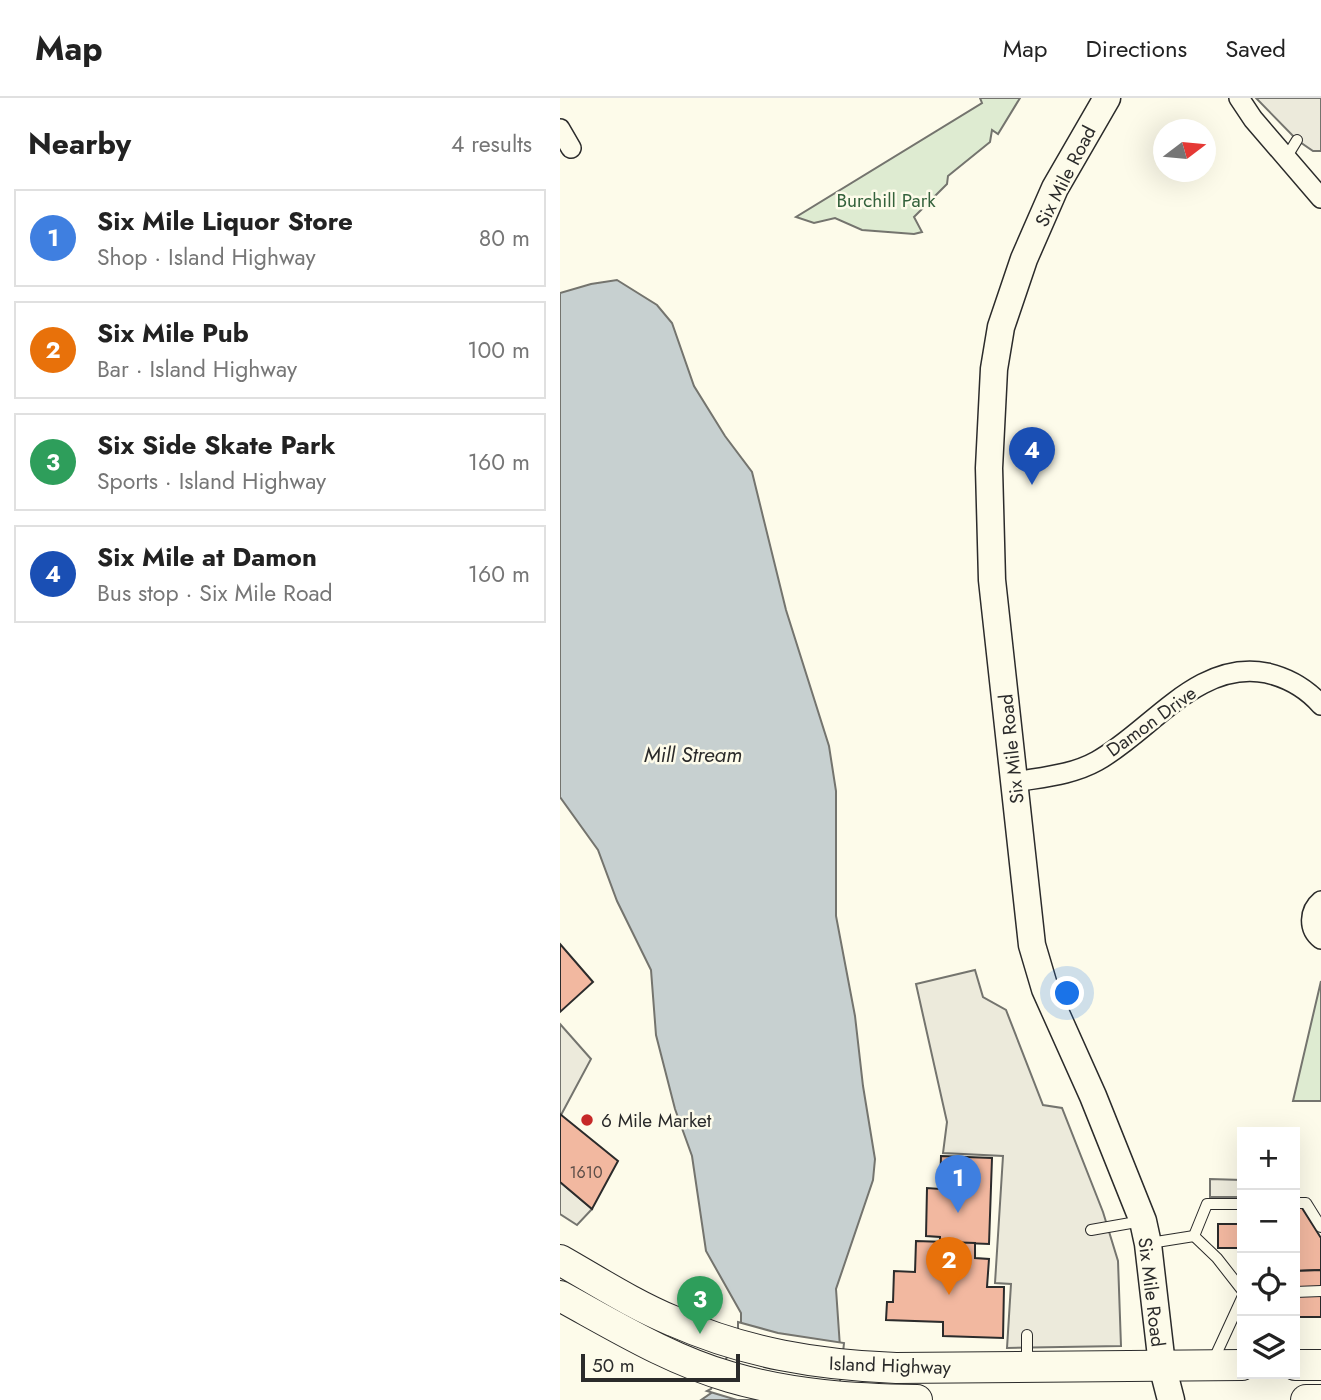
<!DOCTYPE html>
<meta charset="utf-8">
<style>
:root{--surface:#fff;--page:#f2f2f2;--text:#222;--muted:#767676;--line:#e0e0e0;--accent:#ea580c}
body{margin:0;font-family:Jost,sans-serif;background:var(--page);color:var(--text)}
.controls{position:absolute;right:21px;bottom:21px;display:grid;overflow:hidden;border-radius:0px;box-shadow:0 7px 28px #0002}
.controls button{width:63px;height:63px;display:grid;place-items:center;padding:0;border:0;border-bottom:2px solid var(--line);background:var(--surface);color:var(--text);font:35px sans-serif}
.compass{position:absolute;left:593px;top:21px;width:63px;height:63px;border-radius:50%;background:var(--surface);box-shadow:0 7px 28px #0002;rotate:74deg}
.scale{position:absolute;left:21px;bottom:18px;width:159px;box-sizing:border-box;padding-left:7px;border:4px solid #2b2b2b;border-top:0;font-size:19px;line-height:24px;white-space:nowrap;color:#2b2b2b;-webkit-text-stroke:5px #fdfbea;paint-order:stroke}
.you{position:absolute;left:508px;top:896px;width:24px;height:24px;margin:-18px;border:5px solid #fff;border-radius:50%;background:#1a73e8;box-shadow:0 0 0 10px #1a73e833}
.badge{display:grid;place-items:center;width:46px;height:46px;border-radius:50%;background:var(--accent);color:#fff;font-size:23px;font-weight:700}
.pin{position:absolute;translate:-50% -58px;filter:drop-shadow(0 2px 4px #0008)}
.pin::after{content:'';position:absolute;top:37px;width:24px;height:21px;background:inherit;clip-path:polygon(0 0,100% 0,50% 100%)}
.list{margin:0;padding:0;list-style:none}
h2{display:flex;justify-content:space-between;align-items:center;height:91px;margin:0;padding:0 28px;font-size:30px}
h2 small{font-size:23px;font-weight:400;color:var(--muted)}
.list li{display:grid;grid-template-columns:46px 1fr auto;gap:21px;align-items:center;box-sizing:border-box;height:98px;margin:0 14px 14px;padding:0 14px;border:2px solid var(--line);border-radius:0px}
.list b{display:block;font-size:26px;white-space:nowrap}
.list p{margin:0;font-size:23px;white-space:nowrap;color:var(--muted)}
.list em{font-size:23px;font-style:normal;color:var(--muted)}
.icon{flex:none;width:38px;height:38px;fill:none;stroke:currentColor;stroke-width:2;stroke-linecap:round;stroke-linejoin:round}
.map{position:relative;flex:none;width:761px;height:1302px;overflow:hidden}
header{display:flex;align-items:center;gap:42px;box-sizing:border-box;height:98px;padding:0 35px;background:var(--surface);border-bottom:2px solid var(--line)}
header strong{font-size:33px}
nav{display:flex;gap:38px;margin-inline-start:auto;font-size:24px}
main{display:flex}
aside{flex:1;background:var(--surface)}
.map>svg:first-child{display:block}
.green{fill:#deebd1;stroke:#74746e;stroke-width:2}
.parking{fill:#eceadb;stroke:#74746e;stroke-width:2}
.water{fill:#c7d0d0;stroke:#74746e;stroke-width:2}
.pier{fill:#fdfbea;stroke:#74746e;stroke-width:2}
.building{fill:#f2b8a0;stroke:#2b2b2b;stroke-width:2}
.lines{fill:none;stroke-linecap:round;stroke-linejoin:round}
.lane-casing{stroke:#2b2b2b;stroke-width:12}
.street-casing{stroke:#2b2b2b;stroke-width:22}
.secondary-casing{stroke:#2b2b2b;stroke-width:29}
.primary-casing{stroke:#2b2b2b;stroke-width:32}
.lane{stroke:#fdfbea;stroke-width:10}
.street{stroke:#fdfbea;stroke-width:19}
.secondary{stroke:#fdfbea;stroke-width:26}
.primary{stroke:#fdfbea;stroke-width:30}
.poi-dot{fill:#c62828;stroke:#fdfbea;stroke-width:2.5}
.labels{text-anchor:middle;stroke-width:5;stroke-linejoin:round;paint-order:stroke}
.number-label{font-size:16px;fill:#5d4e48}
.street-label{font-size:19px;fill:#2b2b2b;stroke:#fdfbea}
.park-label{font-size:19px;fill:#34623c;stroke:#fdfbea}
.poi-label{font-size:19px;fill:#2b2b2b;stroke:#fdfbea;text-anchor:start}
.water-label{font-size:21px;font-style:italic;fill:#2b2b2b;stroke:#fdfbea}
</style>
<header>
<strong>Map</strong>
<nav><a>Map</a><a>Directions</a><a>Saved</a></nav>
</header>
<main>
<aside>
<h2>Nearby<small>4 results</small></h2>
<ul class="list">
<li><span class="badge" style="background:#3f7fe0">1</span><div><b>Six Mile Liquor Store</b><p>Shop · Island Highway</p></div><em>80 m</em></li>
<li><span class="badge" style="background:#e8710a">2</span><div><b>Six Mile Pub</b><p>Bar · Island Highway</p></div><em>100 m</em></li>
<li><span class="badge" style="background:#2e9e5b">3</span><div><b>Six Side Skate Park</b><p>Sports · Island Highway</p></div><em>160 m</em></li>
<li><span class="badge" style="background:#1a4fb4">4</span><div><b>Six Mile at Damon</b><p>Bus stop · Six Mile Road</p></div><em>160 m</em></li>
</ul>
</aside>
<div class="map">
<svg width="761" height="1302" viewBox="0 0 761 1302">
<rect width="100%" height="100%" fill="#fdfbea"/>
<g class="green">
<path d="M 420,0 L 460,0 L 438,36 L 432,32 L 430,44 L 388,78 L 387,86 L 354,119 L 362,134 L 354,136 L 302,132 L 275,120 L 254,125 L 236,119 L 422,5 Z"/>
<path d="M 761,883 L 761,1003 L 733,1003 Z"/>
</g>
<g class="parking">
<path d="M 696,0 L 761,0 L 761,53 L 753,53 L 737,42 Z"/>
<path d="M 415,872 L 423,899 L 446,912 L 483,1007 L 502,1010 L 543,1114 L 558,1163 L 561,1248 L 447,1250 L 451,1186 L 435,1185 L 443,1058 L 383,1055 L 387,1024 L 356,886 Z"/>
<path d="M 0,926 L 31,961 L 1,1017 L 0,1016 Z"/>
<path d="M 650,1081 L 682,1082 L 682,1099 L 650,1099 Z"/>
<path d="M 0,1084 L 32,1111 L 17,1127 L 0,1116 Z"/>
</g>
<path class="water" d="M 57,182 L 97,207 L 112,225 L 134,288 L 165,338 L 192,374 L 226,512 L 269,648 L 276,693 L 276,818 L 295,918 L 303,988 L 315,1061 L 313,1082 L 276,1191 L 280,1249 L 275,1302 L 141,1302 L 154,1293 L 181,1238 L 181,1215 L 146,1153 L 132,1058 L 115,1011 L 96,937 L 91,872 L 57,803 L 38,752 L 0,699 L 0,195 L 31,186 Z"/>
<path class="pier" d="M 178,1224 L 218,1235 L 284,1245 L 278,1302 L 177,1302 L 147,1293 L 151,1291 L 178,1237 Z"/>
<g class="building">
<path d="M 0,846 L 33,884 L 0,914 Z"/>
<path d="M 0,1016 L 58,1063 L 32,1111 L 0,1084 Z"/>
<path d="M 381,1058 L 432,1060 L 429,1146 L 380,1144 L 380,1139 L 366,1138 L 367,1090 L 380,1091 Z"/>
<path d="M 735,1110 L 742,1110 L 761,1140 L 761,1172 L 735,1173 Z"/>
<rect x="658" y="1126" width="24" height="24"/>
<path d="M 356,1143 L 415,1145 L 415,1160 L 429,1161 L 427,1189 L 444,1189 L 443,1240 L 383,1238 L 383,1224 L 326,1222 L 327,1204 L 333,1204 L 334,1173 L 355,1174 Z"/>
<path d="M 761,1172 L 761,1219 L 735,1219 L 735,1173 Z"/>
</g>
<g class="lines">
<g class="lane-casing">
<g id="lane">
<path d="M 726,60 L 737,42"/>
<path d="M 735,1105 L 746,1105 L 761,1129"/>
<path d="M 531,1132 L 582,1123"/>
<path d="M 634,1138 L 657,1160 L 682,1192"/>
<path d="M 634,1138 L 647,1106 L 682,1106"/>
<path d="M 590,1145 L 634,1138"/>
<path d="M 735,1194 L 761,1193"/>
<path d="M 653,1263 L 682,1200"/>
<path d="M 467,1265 L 467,1237"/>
</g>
</g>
<g class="street-casing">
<g id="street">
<path d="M 679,0 L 693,21 L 761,100"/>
<path d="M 0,31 L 11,50"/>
<path d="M 455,684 C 483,679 512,677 537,663 C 591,633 638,561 707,575 C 728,580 747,591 761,607"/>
<path d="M 761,803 C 749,813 748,831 761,841"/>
</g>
</g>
<g class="secondary-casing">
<path id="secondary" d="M 547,0 L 495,90 L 464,161 L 441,229 L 434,271 L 429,370 L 432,482 L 472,847 L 485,891 L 533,998 L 583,1123 L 588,1146 L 602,1267 L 611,1302"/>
</g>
<g class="primary-casing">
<g id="primary">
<path d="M 0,1162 C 37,1183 74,1207 113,1223 C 185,1255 258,1267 336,1270 L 682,1267"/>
<path d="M 0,1198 C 55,1228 110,1262 170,1279 C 231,1297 294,1301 357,1302"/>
<path d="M 735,1267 L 761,1267"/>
<path d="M 746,1302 L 761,1302"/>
</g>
</g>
<use href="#lane" class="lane"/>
<use href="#street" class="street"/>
<use href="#secondary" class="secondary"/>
<use href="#primary" class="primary"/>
</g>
<circle class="poi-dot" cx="27" cy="1022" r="7"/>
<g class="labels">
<g class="number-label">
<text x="26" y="1080">1610</text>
</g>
<g class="street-label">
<text transform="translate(505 78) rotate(-63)" y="7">Six Mile Road</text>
<text transform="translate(591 623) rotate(-36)" y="7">Damon Drive</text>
<text transform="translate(451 651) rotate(-96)" y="7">Six Mile Road</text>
<text transform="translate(592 1194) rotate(83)" y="7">Six Mile Road</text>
<text transform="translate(330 1267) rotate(2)" y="7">Island Highway</text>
</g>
<g class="park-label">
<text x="326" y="109">Burchill Park</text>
</g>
<g class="poi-label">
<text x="41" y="1029">6 Mile Market</text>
</g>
<g class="water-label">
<text x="133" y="664">Mill Stream</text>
</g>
</g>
</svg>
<div class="controls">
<button>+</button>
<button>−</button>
<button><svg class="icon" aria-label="locate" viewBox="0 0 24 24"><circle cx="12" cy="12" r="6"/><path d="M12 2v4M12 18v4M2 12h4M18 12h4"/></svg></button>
<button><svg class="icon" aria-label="layers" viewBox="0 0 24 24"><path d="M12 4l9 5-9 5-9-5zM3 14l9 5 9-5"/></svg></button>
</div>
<svg class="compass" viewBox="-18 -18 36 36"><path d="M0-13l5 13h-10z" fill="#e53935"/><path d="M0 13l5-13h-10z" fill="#767676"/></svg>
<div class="scale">50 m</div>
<div class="you"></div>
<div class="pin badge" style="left:398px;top:1115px;background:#3f7fe0">1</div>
<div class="pin badge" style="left:389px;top:1197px;background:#e8710a">2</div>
<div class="pin badge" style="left:140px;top:1236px;background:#2e9e5b">3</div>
<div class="pin badge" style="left:472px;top:387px;background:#1a4fb4">4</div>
</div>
</main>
